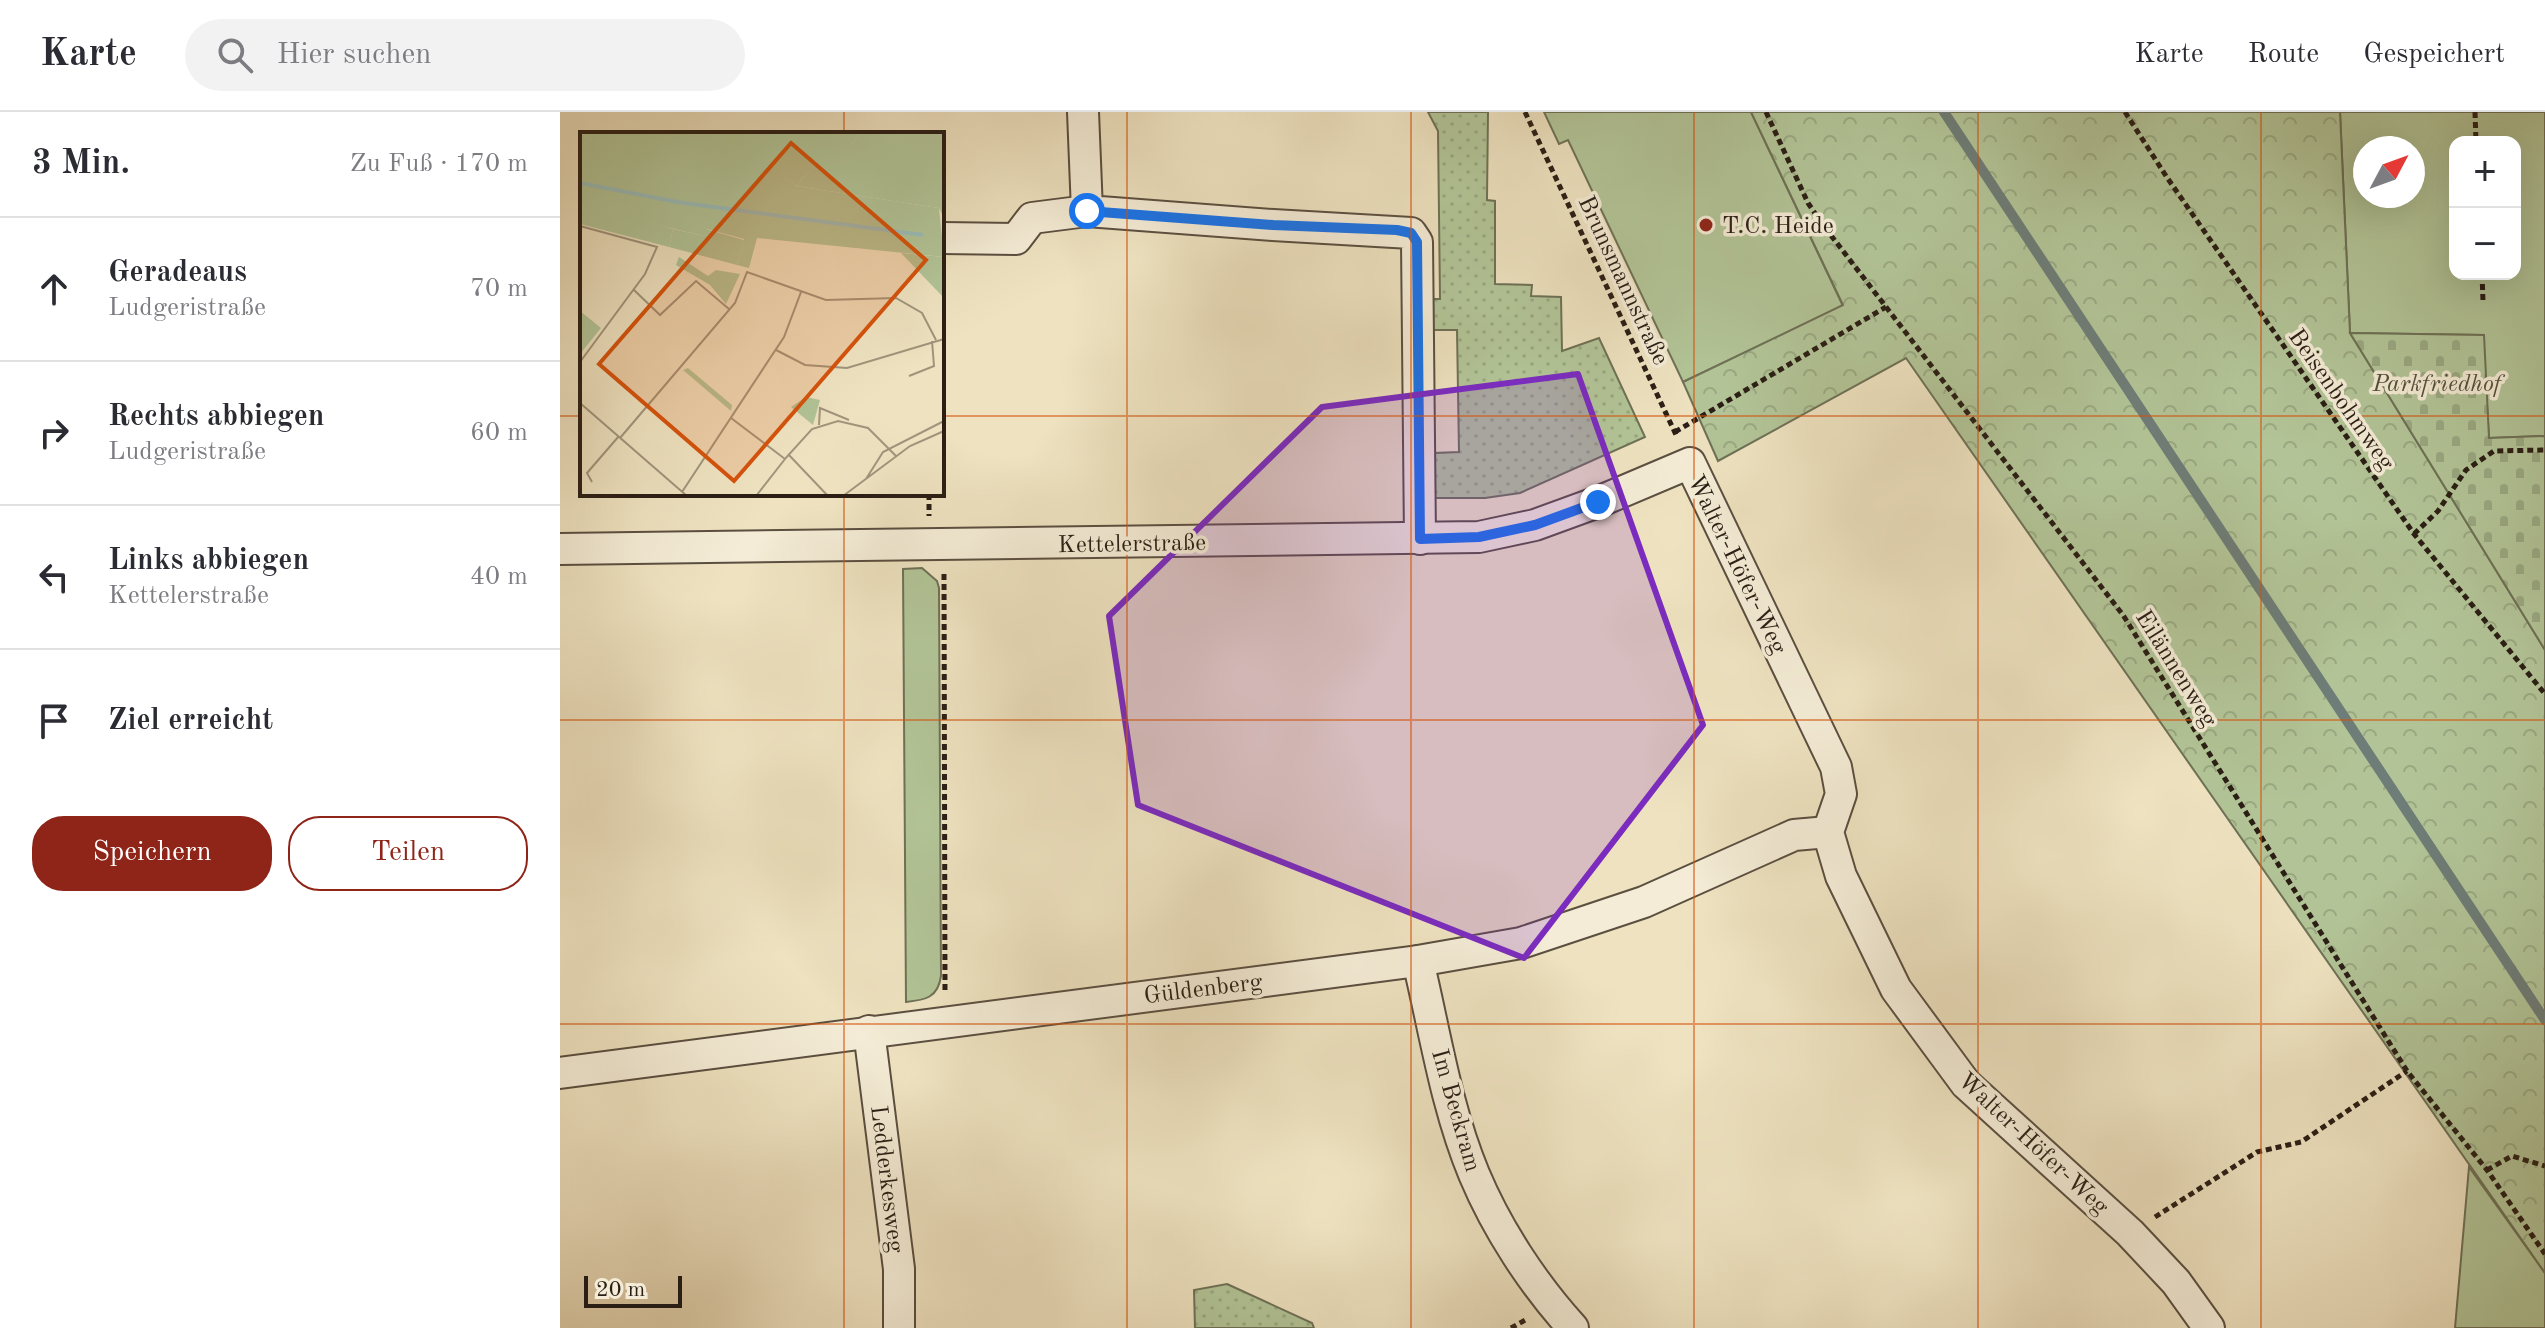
<!DOCTYPE html>
<html lang="de">
<meta charset="utf-8">
<style>
:root{--surface:#fff;--page:#f2f2f3;--text:#2b2b33;--muted:#7c7c81;--line:#e1e1e2;--accent:#8f2418}
body{margin:0;font-family:"Old Standard TT",serif;background:var(--page);color:var(--text)}
.controls{position:absolute;right:24px;top:24px;display:grid;overflow:hidden;border-radius:16px;box-shadow:0 8px 32px #0002}
.controls button{width:72px;height:72px;display:grid;place-items:center;padding:0;border:0;border-bottom:2px solid var(--line);background:var(--surface);color:var(--text);font:40px sans-serif}
.compass{position:absolute;left:1793px;top:24px;width:72px;height:72px;border-radius:50%;background:var(--surface);box-shadow:0 8px 32px #0002;rotate:49deg}
.scale{position:absolute;left:24px;bottom:20px;width:98px;box-sizing:border-box;padding-left:8px;border:4px solid #2a1e15;border-top:0;font-size:22px;line-height:28px;white-space:nowrap;color:#2a1e15;-webkit-text-stroke:6px #f4ecd6;paint-order:stroke}
.stop{position:absolute;width:24px;height:24px;margin:-18px;border:6px solid #1a73e8;border-radius:50%;background:#fff}
.stop.end{background:#1a73e8;border-color:#fff;box-shadow:0 2px 8px #0008}
.list{margin:0;padding:0;list-style:none}
h2{display:flex;justify-content:space-between;align-items:center;height:104px;margin:0;padding:0 32px;font-size:34px}
h2 small{font-size:26px;font-weight:400;color:var(--muted)}
.list li{display:grid;grid-template-columns:52px 1fr auto;gap:24px;align-items:center;box-sizing:border-box;height:144px;padding:0 32px;border-top:2px solid var(--line)}
.list b{display:block;font-size:30px;white-space:nowrap}
.list p{margin:0;font-size:26px;white-space:nowrap;color:var(--muted)}
.list em{font-size:26px;font-style:normal;color:var(--muted)}
.actions{display:flex;gap:16px;padding:24px 32px}
.actions a{flex:1;padding:18px 0;border:2px solid var(--accent);border-radius:32px;text-align:center;font-size:28px;color:var(--accent)}
.actions .main{background:var(--accent);color:#fff}
.icon{flex:none;width:44px;height:44px;fill:none;stroke:currentColor;stroke-width:2;stroke-linecap:round;stroke-linejoin:round}
.map{position:relative;flex:none;width:1985px;height:1216px;overflow:hidden}
header{display:flex;align-items:center;gap:48px;box-sizing:border-box;height:112px;padding:0 40px;background:var(--surface);border-bottom:2px solid var(--line)}
header strong{font-size:38px}
nav{display:flex;gap:44px;margin-inline-start:auto;font-size:28px}
.search{width:560px;height:72px;background:var(--page);display:flex;align-items:center;gap:20px;box-sizing:border-box;padding:0 28px;border-radius:44px;color:var(--muted);font-size:30px}
main{display:flex}
aside{flex:1;background:var(--surface)}
.map>svg:first-child{display:block}
.green{fill:#b2c497;stroke:#6e7156;stroke-width:2;fill-rule:evenodd}
.forest{fill:url(#forest-crowns);stroke:#6e7156;stroke-width:2}
.cemetery{fill:url(#cemetery-stones);stroke:#6e7156;stroke-width:2}
.park{fill:url(#park-dots);stroke:#6e7156;stroke-width:2}
.lines{fill:none;stroke-linecap:round;stroke-linejoin:round}
.stream{stroke:#6e7d77;stroke-width:10}
.minor-casing{stroke:#5b4f40;stroke-width:34}
.path{stroke:#2a1e15;stroke-width:5;stroke-dasharray:6 4;stroke-linecap:butt}
.minor{stroke:#f4ecd6;stroke-width:30}
.route{stroke:#1a73e8;stroke-width:10}
.marked{fill:#7b2cbf;fill-opacity:0.2;stroke:#7b2cbf;stroke-width:6;stroke-linejoin:round}
.grid{fill:none;stroke:#d5530d;stroke-width:2;stroke-opacity:0.55}
.poi-dot{fill:#8f2418;stroke:#f4ecd6;stroke-width:3}
.labels{text-anchor:middle;stroke-width:7;stroke-linejoin:round;paint-order:stroke}
.poi-label{font-size:24px;fill:#2a1e15;stroke:#f4ecd6;text-anchor:start}
.street-label{font-size:24px;fill:#2a1e15;stroke:#f4ecd6}
.park-label{font-size:24px;font-style:italic;fill:#53503c;stroke:#f4ecd6}
.inset-river{fill:none;stroke:#9bbdb8;stroke-width:4}
.inset-road{fill:none;stroke:#a0947c;stroke-width:2}
.view{fill:#d5530d;fill-opacity:0.15;stroke:#d5530d;stroke-width:4}
.inset-edge{fill:none;stroke:#2a1e15;stroke-width:4}
</style>
<header>
<strong>Karte</strong>
<div class="search"><svg class="icon" aria-label="search" viewBox="0 0 24 24"><circle cx="10" cy="10" r="6"/><path d="M15 15l6 6"/></svg>Hier suchen</div>
<nav><a>Karte</a><a>Route</a><a>Gespeichert</a></nav>
</header>
<main>
<aside>
<h2>3 Min.<small>Zu Fuß · 170 m</small></h2>
<ul class="list">
<li><svg class="icon" aria-label="ahead" viewBox="0 0 24 24"><path d="M12 20V5M6 11l6-6 6 6"/></svg><div><b>Geradeaus</b><p>Ludgeristraße</p></div><em>70 m</em></li>
<li><svg class="icon" aria-label="right" viewBox="0 0 24 24"><path d="M7 20v-9h11M14 6l5 5-5 5"/></svg><div><b>Rechts abbiegen</b><p>Ludgeristraße</p></div><em>60 m</em></li>
<li><svg class="icon" aria-label="left" viewBox="0 0 24 24"><path d="M17 20v-9H6M10 6l-5 5 5 5"/></svg><div><b>Links abbiegen</b><p>Kettelerstraße</p></div><em>40 m</em></li>
<li><svg class="icon" aria-label="arrive" viewBox="0 0 24 24"><path d="M6 21V4h12l-3 4 3 4H6"/></svg><div><b>Ziel erreicht</b></div></li>
</ul>
<div class="actions"><a class="main">Speichern</a><a>Teilen</a></div>
</aside>
<div class="map">
<svg width="1985" height="1216" viewBox="0 0 1985 1216">
<defs>
<pattern id="forest-crowns" width="20" height="18" patternUnits="userSpaceOnUse" patternTransform="scale(2)"><rect width="20" height="18" fill="#b2c497"/><path d="M2 6a3 3 0 1 1 6 0M12 15a3 3 0 1 1 6 0" fill="none" stroke="#99a881"/></pattern>
<pattern id="cemetery-stones" width="16" height="16" patternUnits="userSpaceOnUse" patternTransform="scale(2)"><rect width="16" height="16" fill="#b2c497"/><path d="M2 7V4a2 2 0 0 1 4 0v3zM10 15v-3a2 2 0 0 1 4 0v3z" fill="#99a881"/></pattern>
<pattern id="park-dots" width="8" height="8" patternUnits="userSpaceOnUse" patternTransform="scale(2)"><rect width="8" height="8" fill="#b2c497"/><path d="M2 2h.1M6 6h.1" fill="none" stroke="#99a881" stroke-width="1.8" stroke-linecap="round"/></pattern>
</defs>
<rect width="100%" height="100%" fill="#eee2c0"/>
<filter id="stains"><feTurbulence type="fractalNoise" baseFrequency=".0025" numOctaves="4"/><feColorMatrix values="0 0 0 0 .2 0 0 0 0 .09 0 0 0 0 .02 0 0 0 .5 -.17"/></filter>
<radialGradient id="worn" r=".72"><stop offset=".6" stop-color="#630" stop-opacity="0"/><stop offset="1" stop-color="#630" stop-opacity=".3"/></radialGradient>
<g class="green">
<path d="M 984,0 L 1191,0 L 1283,194 L 1123,270 L 1008,28 L 999,32 Z"/>
<path d="M 1780,0 L 1985,0 L 1985,324 L 1929,326 L 1923,223 L 1790,221 ZM 1895,30 L 1955,30 L 1955,162 L 1895,162 ZM 1805,36 L 1853,36 L 1853,84 L 1805,84 Z"/>
<path d="M 362,456 L 377,469 L 379,476 L 381,864 C 378,886 365,888 346,890 L 343,457 Z"/>
<path d="M 1909,1055 L 1985,1161 L 1985,1216 L 1895,1216 Z"/>
</g>
<path class="forest" d="M 1191,0 L 1780,0 L 1790,221 L 1985,538 L 1985,1161 L 1346,246 L 1158,349 L 1123,270 L 1283,193 Z"/>
<path class="cemetery" d="M 1790,221 L 1924,223 L 1929,326 L 1985,324 L 1985,538 Z"/>
<g class="park">
<path d="M 868,0 L 928,0 L 927,88 L 935,89 L 935,172 L 972,173 L 971,184 L 1001,185 L 1002,239 L 1039,226 L 1085,325 L 960,381 L 925,386 L 874,386 L 874,341 L 899,340 L 897,218 L 872,218 L 871,187 L 880,187 L 878,19 Z"/>
<path d="M 667,1172 L 752,1211 L 754,1216 L 635,1216 L 634,1178 Z"/>
</g>
<g class="lines">
<path class="stream" d="M 1384,0 L 1985,908"/>
<g class="minor-casing">
<g id="minor">
<path d="M 523,0 L 527,99 L 713,113 L 851,121 L 857,130 L 860,427"/>
<path d="M 382,126 L 456,127 L 472,106 L 527,99"/>
<path d="M 0,437 L 919,425 L 975,413 L 1038,390 L 1130,351 L 1276,655 L 1281,682 L 1268,720 L 1281,764 L 1336,877 L 1406,972 L 1570,1121 L 1616,1170 L 1649,1216"/>
<path d="M 858,849 C 875,920 886,995 914,1062 C 937,1117 973,1172 1013,1216"/>
<path d="M 309,919 L 339,1157 L 339,1216"/>
<path d="M 0,961 L 858,849 L 961,831 L 1084,790 L 1234,723 L 1268,720"/>
</g>
</g>
<g class="path">
<path d="M 965,0 L 1117,325"/>
<path d="M 1206,0 L 1248,91 L 1263,113 L 1563,503 L 1847,959 L 1927,1058 L 1985,1142"/>
<path d="M 1565,0 L 1606,64 L 1854,422 L 1985,582"/>
<path d="M 1915,0 L 1916,30"/>
<path d="M 1922,162 L 1923,189"/>
<path d="M 1115,320 L 1326,195"/>
<path d="M 369,382 L 369,404"/>
<path d="M 1854,422 L 1878,399 L 1906,358 L 1934,339 L 1985,338"/>
<path d="M 384,462 L 385,880"/>
<path d="M 1927,1058 L 1952,1044 L 1985,1054"/>
<path d="M 1595,1105 L 1697,1040 L 1741,1030 L 1847,959"/>
<path d="M 951,1216 L 967,1207"/>
</g>
<use href="#minor" class="minor"/>
</g>
<g class="lines">
<path class="route" d="M 527,99 L 713,113 L 837,118 L 851,121 L 857,130 L 860,427 L 919,425 L 975,413 L 1038,390"/>
</g>
<path class="marked" d="M 1018,262 L 1143,613 L 964,846 L 578,693 L 549,504 L 762,295 Z"/>
<path class="grid" d="M 284,0 L 284,22M 567,0 L 567,1216M 851,0 L 851,1216M 1134,0 L 1134,1216M 1418,0 L 1418,1216M 1701,0 L 1701,1216M 0,304 L 22,304M 382,304 L 1985,304M 284,382 L 284,1216M 0,608 L 1985,608M 0,912 L 1985,912"/>
<circle class="poi-dot" cx="1146" cy="113" r="8"/>
<g class="labels">
<g class="poi-label">
<text x="1162" y="121">T.C. Heide</text>
</g>
<g class="street-label">
<text transform="translate(1064 168) rotate(65)" y="8">Brunsmannstraße</text>
<text transform="translate(1782 287) rotate(55)" y="8">Beisenbohmweg</text>
<text transform="translate(572 431) rotate(-1)" y="8">Kettelerstraße</text>
<text transform="translate(1178 452) rotate(64)" y="8">Walter-Höfer-Weg</text>
<text transform="translate(1617 556) rotate(58)" y="8">Eilännenweg</text>
<text transform="translate(643 876) rotate(-7)" y="8">Güldenberg</text>
<text transform="translate(897 998) rotate(74)" y="8">Im Beckram</text>
<text transform="translate(1474 1031) rotate(43)" y="8">Walter-Höfer-Weg</text>
<text transform="translate(328 1067) rotate(83)" y="8">Ledderkesweg</text>
</g>
<g class="park-label">
<text x="1877" y="279">Parkfriedhof</text>
</g>
</g>
<g transform="translate(20 20)">
<rect width="364" height="364" fill="#eee2c0"/>
<path d="M 0,0 L 281,0 L 242,49 L 229,39 L 216,54 L 189,33 L 177,48 L 93,32 L 40,33 ZM 93,97 L 124,104 L 126,97 L 164,108 L 157,133 L 89,115 ZM 321,121 L 364,125 L 364,166 ZM 108,236 L 152,273 L 151,279 L 103,238 Z" fill="#b2c497"/>
<path d="M 0,0 L 40,32 L 54,16 L 73,30 L 81,22 L 93,32 L 108,13 L 139,37 L 149,27 L 176,48 L 189,32 L 216,54 L 359,76 L 364,125 L 177,106 L 169,136 L 157,133 L 164,107 L 127,97 L 124,104 L 0,75 Z" fill="#b2c497"/>
<path d="M 281,0 L 364,0 L 364,86 L 359,76 L 216,54 L 229,39 L 242,48 Z" fill="#b2c497"/>
<path d="M 3,72 L 93,97 L 89,115 L 0,92 ZM 99,125 L 128,144 L 136,138 L 160,142 L 146,172 L 130,153 L 96,133 ZM 0,179 L 21,196 L 0,222 ZM 226,265 L 240,268 L 233,293 L 211,275 Z" fill="#b2c497"/>
<path class="inset-river" d="M 0,51 L 97,70 L 343,103"/>
<path class="inset-road" d="M 0,94 L 77,115 L 65,142 L 0,230M 54,158 L 80,183 L 116,149 L 149,177M 196,218 L 225,233 L 267,236 L 364,207M 329,244 L 354,234 L 352,209M 0,271 L 107,364M 151,286 L 205,327 L 232,297 L 258,289 L 288,296 L 316,324M 239,293 L 240,276 L 269,288M 40,306 L 155,171 L 167,140 L 246,168 L 316,166 L 342,181 L 356,208M 208,322 L 248,364M 286,347 L 303,320 L 364,289M 12,350 L 7,341 L 39,304M 102,360 L 204,205 L 221,160M 176,364 L 205,327M 263,364 L 330,314 L 364,299"/>
<path class="view" d="M 211,11 L 346,128 L 154,349 L 19,232 Z"/>
<rect width="364" height="364" class="inset-edge"/>
</g>
<rect width="100%" height="100%" filter="url(#stains)"/>
<rect width="100%" height="100%" fill="url(#worn)"/>
</svg>
<div class="controls">
<button>+</button>
<button>−</button>
</div>
<svg class="compass" viewBox="-18 -18 36 36"><path d="M0-13l5 13h-10z" fill="#e53935"/><path d="M0 13l5-13h-10z" fill="#7c7c81"/></svg>
<div class="scale">20 m</div>
<div class="stop" style="left:527px;top:99px"></div>
<div class="stop end" style="left:1038px;top:390px"></div>
</div>
</main>
